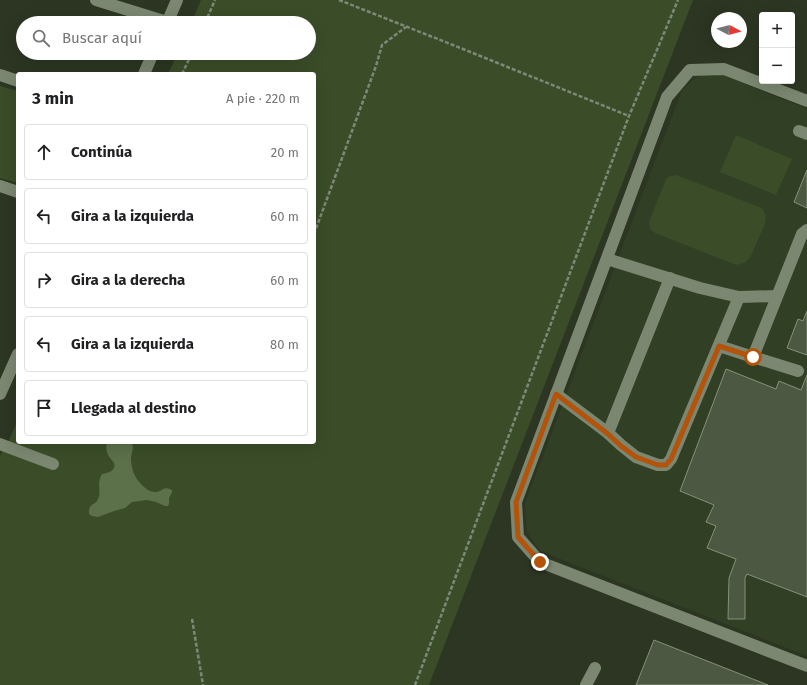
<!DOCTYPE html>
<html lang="es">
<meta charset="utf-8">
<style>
:root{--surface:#fff;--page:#f6f6f6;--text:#202124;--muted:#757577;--line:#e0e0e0}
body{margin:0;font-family:"Fira Sans",sans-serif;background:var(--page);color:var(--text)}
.controls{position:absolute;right:12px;top:12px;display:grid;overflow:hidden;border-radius:4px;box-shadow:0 4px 16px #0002}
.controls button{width:36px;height:36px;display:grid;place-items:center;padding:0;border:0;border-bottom:1px solid var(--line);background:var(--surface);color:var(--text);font:20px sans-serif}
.compass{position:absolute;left:711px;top:12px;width:36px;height:36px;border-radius:50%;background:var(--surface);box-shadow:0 4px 16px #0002;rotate:97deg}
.stop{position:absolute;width:12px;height:12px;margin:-9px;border:3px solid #b45309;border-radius:50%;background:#fff}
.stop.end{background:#b45309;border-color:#fff;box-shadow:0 1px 4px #0008}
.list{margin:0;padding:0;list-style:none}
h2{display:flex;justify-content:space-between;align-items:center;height:52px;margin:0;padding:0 16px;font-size:17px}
h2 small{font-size:13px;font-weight:400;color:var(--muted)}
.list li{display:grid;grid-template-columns:26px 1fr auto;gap:12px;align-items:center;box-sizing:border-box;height:56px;margin:0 8px 8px;padding:0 8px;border:1px solid var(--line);border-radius:4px}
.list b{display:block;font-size:15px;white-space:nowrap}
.list em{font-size:13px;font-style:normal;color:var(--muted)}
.icon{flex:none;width:22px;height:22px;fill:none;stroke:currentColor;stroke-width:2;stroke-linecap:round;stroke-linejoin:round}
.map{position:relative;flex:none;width:807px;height:685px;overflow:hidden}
.search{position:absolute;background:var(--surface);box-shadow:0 4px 16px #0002;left:16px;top:16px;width:300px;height:44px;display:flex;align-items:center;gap:10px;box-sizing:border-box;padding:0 14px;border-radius:22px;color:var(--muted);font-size:15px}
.panel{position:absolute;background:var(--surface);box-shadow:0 4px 16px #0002;left:16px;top:72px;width:300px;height:372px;border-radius:4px}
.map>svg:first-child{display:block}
.built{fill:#313f24}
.green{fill:#3a4d28}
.water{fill:#5c714a}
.building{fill:#4d5843;stroke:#85917a}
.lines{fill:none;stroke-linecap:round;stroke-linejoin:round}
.path{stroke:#7f8878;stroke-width:2.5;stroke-dasharray:4 2;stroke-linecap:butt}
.minor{stroke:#7b8771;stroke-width:12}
.route{stroke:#b45309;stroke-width:5}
</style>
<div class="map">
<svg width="807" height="685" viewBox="0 0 807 685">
<rect width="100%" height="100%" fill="#2c3622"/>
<path class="built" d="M 700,74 L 723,75 L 807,109 L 807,656 L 540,551 L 527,532 L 525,503 L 682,90 Z"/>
<g class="green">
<path d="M 201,0 L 693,0 L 429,685 L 0,685 L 0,456 L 10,438 L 18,419 L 18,442 L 314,442 L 314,74 L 168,74 L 178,53 L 309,53 L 309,23 L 191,23 Z"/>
<path d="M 0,86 L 18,91 L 18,183 L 0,178 Z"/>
<path d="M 736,135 L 792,159 L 776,195 L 720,172 Z"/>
<path d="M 676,175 L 762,208 L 766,216 L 765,224 L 750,258 L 744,263 L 736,265 L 655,233 L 650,229 L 649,222 L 666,179 L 670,176 Z"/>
</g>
<path class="water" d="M 107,442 L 132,442 C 134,450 132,450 131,458 C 131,468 134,477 141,484 C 145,488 149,492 155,492 C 163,492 162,485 172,490 L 172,492 L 169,498 L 169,504 L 168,506 L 165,506 L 156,502 L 147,500 L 132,502 L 125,508 L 114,511 L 98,517 L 92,516 L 89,514 C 88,503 95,506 98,499 C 102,492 96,484 102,474 C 107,473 117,471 114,463 C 112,460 110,458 108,455 C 106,450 106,446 107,442 Z"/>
<g class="building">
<path d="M 807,170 L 807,208 L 794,202 Z"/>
<path d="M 807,311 L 807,355 L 787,348 L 798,319 L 803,321 Z"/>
<path d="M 726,369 L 776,389 L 779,381 L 801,390 L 807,375 L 807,597 L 747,574 L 745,578 L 745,619 L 728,619 L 729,578 L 736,559 L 707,548 L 716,526 L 706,522 L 714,505 L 680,491 Z"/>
<path d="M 654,640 L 768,685 L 636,685 Z"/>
</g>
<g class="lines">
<g class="path">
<path d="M 339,0 L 453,45 L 629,116"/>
<path d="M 205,23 L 215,0"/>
<path d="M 182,74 L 192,53"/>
<path d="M 314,234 L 376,66 L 382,45 L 406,27"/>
<path d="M 192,619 L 203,685"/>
<path d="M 415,685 L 629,116 L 678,0"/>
</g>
<g class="minor">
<path d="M 96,0 L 167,22"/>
<path d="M 167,23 L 177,0"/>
<path d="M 144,74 L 153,53"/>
<path d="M 0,75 L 18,81"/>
<path d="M 807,101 L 724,69 L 690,70 L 667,97 L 516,502 L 518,537 L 540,562 L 807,666"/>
<path d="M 799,131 L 807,134"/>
<path d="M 0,186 L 18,192"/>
<path d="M 607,259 L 700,288 L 739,297 L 777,296"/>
<path d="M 719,346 L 753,357"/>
<path d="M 798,371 L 753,357 L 802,234 L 807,230"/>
<path d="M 0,394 L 18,354"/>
<path d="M 556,394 L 608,433 L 621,445 L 636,457 L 658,465 L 666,465 L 671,459 L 739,297"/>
<path d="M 608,433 L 670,278"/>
<path d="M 0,444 L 53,464"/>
<path d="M 586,685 L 595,668"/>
</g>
</g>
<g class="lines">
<path class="route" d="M 540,562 L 518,537 L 516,502 L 556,394 L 608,434 L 621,446 L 636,457 L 658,465 L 666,465 L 671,459 L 719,346 L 753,357"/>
</g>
</svg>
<div class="controls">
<button>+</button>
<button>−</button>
</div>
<svg class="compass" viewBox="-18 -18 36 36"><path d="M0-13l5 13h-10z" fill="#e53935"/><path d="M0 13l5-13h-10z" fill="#757577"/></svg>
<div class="stop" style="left:753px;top:357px"></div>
<div class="stop end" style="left:540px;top:562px"></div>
<div class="search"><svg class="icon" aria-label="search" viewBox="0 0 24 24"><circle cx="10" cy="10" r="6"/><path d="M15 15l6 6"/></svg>Buscar aquí</div>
<section class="panel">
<h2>3 min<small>A pie · 220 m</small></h2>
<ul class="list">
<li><svg class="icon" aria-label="ahead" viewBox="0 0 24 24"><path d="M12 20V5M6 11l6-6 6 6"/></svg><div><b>Continúa</b></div><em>20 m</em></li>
<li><svg class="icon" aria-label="left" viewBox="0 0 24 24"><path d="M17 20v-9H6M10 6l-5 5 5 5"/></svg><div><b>Gira a la izquierda</b></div><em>60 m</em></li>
<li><svg class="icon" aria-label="right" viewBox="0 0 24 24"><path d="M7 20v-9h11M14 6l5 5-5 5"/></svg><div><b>Gira a la derecha</b></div><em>60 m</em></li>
<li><svg class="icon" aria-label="left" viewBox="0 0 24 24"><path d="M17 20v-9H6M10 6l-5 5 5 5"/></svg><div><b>Gira a la izquierda</b></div><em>80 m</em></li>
<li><svg class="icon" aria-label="arrive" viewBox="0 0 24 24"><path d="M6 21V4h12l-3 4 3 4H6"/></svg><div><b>Llegada al destino</b></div></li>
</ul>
</section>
</div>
